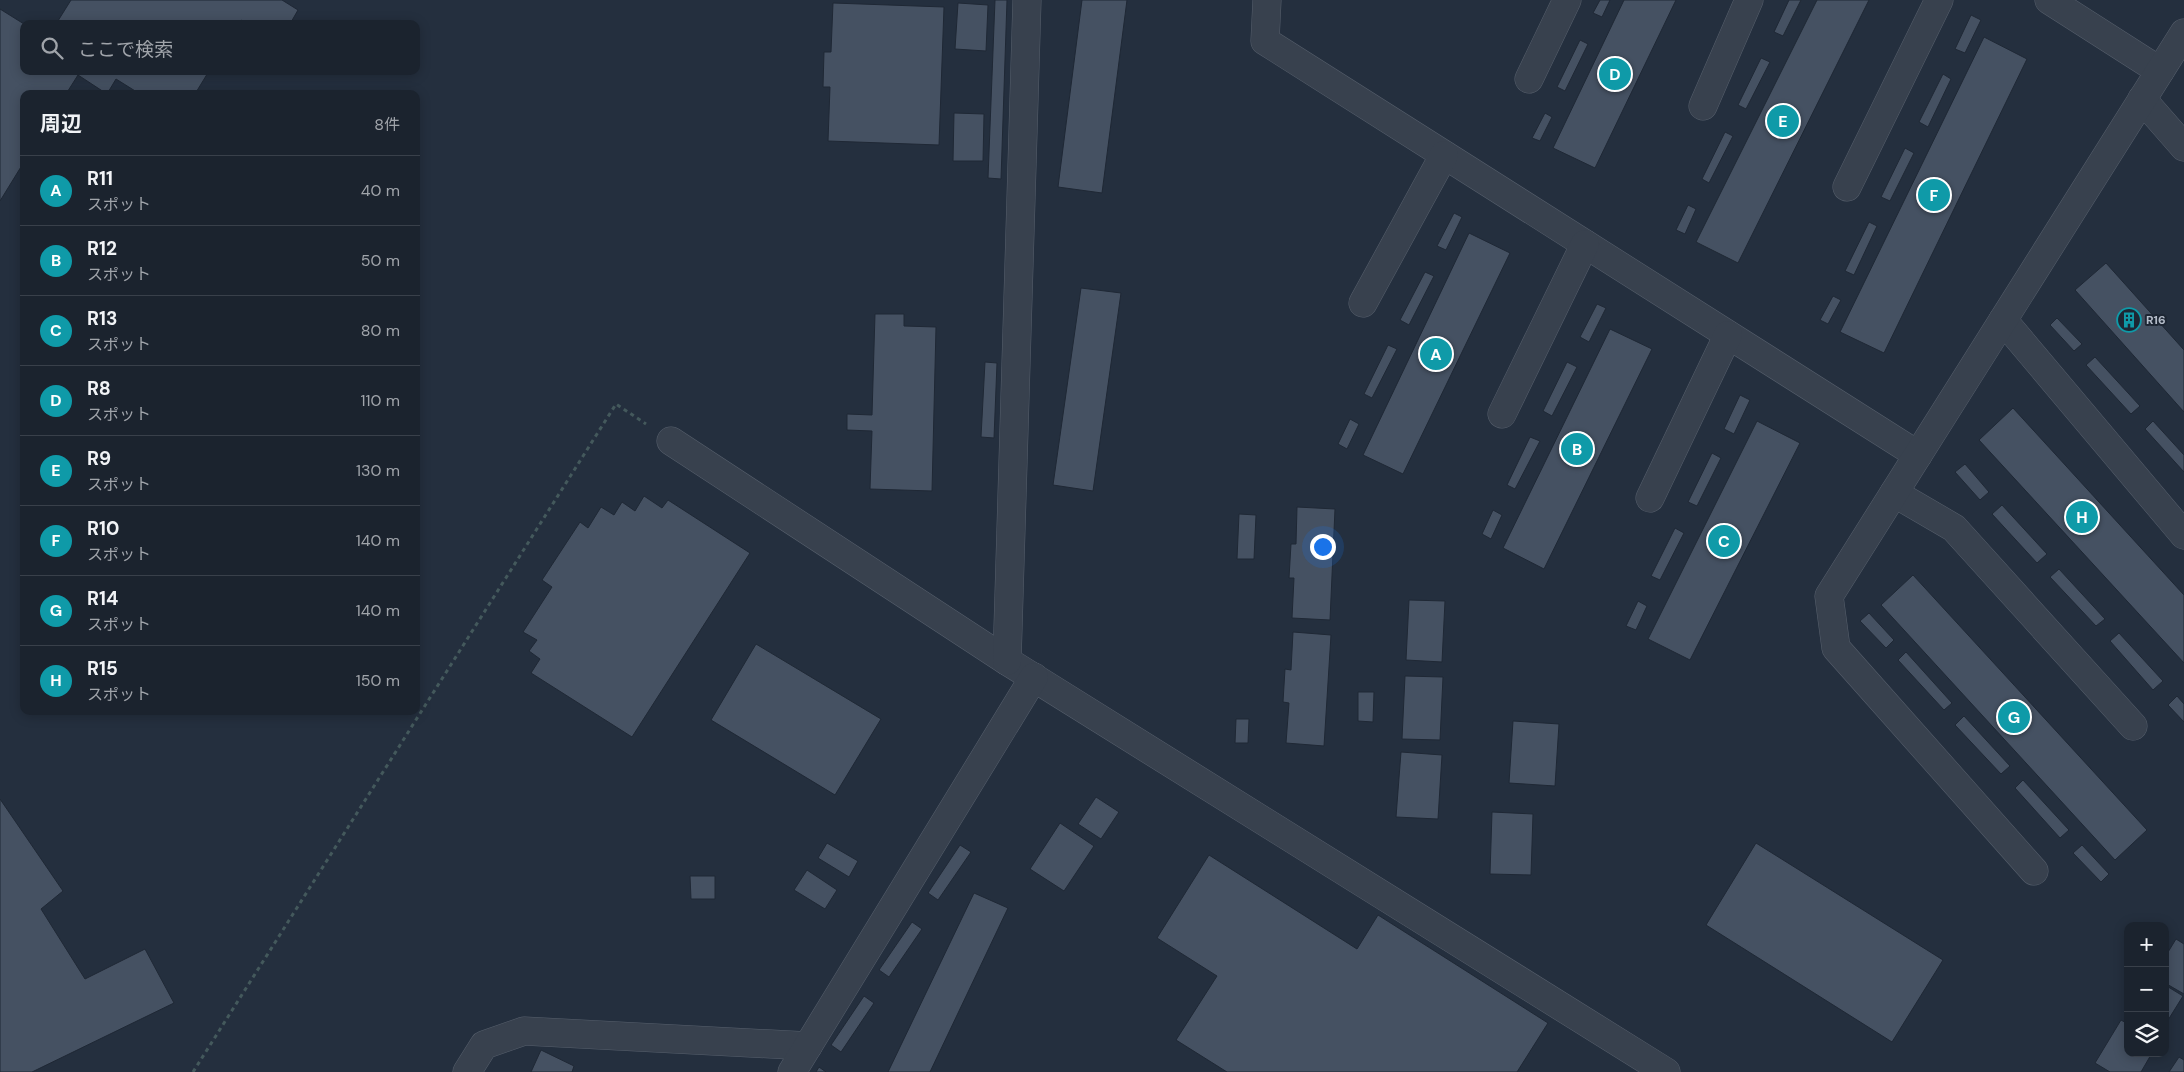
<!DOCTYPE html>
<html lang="ja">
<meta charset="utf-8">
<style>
:root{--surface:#1b232e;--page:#282f3a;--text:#f1f3f6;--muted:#a0a4aa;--line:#39404a;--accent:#8ab4f8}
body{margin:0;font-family:"DM Sans","Noto Sans JP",sans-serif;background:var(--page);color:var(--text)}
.controls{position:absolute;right:15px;bottom:15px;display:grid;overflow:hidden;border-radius:10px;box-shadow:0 2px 12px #0003}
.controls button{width:45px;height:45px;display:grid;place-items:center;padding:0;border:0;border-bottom:1px solid var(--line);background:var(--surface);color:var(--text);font:25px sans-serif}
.you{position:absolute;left:1322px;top:546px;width:18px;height:18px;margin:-12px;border:4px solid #fff;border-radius:50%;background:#1a73e8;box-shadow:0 0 0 8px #1a73e833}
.badge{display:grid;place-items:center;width:32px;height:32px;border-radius:50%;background:var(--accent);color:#fff;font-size:16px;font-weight:700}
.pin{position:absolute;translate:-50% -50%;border:2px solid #fff;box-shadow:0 1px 5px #0006}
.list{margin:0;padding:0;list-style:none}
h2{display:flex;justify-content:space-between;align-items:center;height:65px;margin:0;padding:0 20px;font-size:21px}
h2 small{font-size:16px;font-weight:400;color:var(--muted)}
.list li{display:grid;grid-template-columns:32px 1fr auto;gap:15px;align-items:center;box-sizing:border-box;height:70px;padding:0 20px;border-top:1px solid var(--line)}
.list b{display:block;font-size:19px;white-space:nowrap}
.list p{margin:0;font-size:16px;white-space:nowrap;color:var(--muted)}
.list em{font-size:16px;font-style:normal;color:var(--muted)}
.icon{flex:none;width:28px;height:28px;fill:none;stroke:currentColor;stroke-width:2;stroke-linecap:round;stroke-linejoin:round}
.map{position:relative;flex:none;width:2184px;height:1072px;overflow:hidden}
.search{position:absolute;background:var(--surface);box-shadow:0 2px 12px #0003;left:20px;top:20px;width:400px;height:55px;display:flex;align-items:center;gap:12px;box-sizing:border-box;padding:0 18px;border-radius:10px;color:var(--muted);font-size:19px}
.panel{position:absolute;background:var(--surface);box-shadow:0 2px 12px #0003;left:20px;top:90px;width:400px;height:625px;border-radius:10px}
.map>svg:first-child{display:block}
.building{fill:#455162;stroke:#1f2835}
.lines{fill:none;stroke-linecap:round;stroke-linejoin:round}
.minor-casing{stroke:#565f6c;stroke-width:29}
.path{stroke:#44595c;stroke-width:3;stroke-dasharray:4 4;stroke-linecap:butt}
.minor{stroke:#38414e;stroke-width:28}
.labels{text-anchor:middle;stroke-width:4;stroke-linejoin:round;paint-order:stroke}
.poi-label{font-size:12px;font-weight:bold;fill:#b4bcc9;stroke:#1d2633;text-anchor:start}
</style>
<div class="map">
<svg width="2184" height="1072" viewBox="0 0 2184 1072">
<rect width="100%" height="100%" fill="#242f3e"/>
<g class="building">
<path d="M 71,0 L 282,0 L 298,10 L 290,24 L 247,24 L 241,20 L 238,24 L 56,24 Z"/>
<path d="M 995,0 L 1007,0 L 1001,179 L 988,178 Z"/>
<path d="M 1082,0 L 1127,0 L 1102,193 L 1058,187 Z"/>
<path d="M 1600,0 L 1610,0 L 1602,17 L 1593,13 Z"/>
<path d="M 1624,0 L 1676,0 L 1595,168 L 1553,148 Z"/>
<path d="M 1789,0 L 1801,0 L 1783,36 L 1774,32 Z"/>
<path d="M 1817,0 L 1869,0 L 1738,263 L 1696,242 Z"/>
<path d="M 833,3 L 944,7 L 939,145 L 828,141 L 830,87 L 823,87 L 824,52 L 831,52 Z"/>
<path d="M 958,3 L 988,5 L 986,51 L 955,49 Z"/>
<path d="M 0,9 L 24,24 L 24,71 L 209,71 L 195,94 L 140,94 L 116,79 L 107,94 L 78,75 L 66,94 L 24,94 L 24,162 L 0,201 Z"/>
<path d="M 1971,15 L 1981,20 L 1965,53 L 1955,49 Z"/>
<path d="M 1984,37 L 2027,59 L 1884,353 L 1840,332 Z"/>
<path d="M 1580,40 L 1588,44 L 1565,91 L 1557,87 Z"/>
<path d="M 1761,58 L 1770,62 L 1746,109 L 1738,105 Z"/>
<path d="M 1943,74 L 1951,79 L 1928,127 L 1919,122 Z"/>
<path d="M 954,113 L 984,114 L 983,161 L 953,161 Z"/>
<path d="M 1545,113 L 1552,117 L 1540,141 L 1532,138 Z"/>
<path d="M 1725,132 L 1733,136 L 1709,183 L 1702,179 Z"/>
<path d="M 1905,148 L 1914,153 L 1890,201 L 1881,197 Z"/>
<path d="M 1688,205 L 1696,209 L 1685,234 L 1676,230 Z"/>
<path d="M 1454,213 L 1462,217 L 1446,250 L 1437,246 Z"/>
<path d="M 1869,222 L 1877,226 L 1854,275 L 1845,271 Z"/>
<path d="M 1469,233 L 1510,253 L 1403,474 L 1363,455 Z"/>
<path d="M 2106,263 L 2184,350 L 2184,412 L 2075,290 Z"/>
<path d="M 1425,272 L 1434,276 L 1409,325 L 1400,320 Z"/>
<path d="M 1081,288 L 1121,293 L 1093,491 L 1053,485 Z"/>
<path d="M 1833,296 L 1841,300 L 1828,324 L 1820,320 Z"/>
<path d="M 1597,304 L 1606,308 L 1589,342 L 1580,337 Z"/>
<path d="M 875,314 L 904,314 L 904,326 L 936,327 L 932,491 L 870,489 L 872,431 L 847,430 L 847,414 L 872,415 Z"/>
<path d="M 2057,318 L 2082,344 L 2074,351 L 2050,325 Z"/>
<path d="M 1610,329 L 1652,349 L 1544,569 L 1503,548 Z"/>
<path d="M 1388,345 L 1397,349 L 1372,398 L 1364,394 Z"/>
<path d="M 2095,357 L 2140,406 L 2131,414 L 2086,365 Z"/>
<path d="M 985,362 L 997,363 L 994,438 L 981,437 Z"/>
<path d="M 1567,362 L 1577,367 L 1552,416 L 1543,411 Z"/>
<path d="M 1740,395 L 1750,400 L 1734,434 L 1724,429 Z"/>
<path d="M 2013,408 L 2184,595 L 2184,663 L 1979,440 Z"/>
<path d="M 1350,419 L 1359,424 L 1347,449 L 1338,444 Z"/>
<path d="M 1757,421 L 1800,443 L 1690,660 L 1648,639 Z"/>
<path d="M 2153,421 L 2184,455 L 2184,472 L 2145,429 Z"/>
<path d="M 1530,437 L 1540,441 L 1515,489 L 1507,485 Z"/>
<path d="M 1712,453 L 1721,458 L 1697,506 L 1688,502 Z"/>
<path d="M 1965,464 L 1989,492 L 1980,500 L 1955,472 Z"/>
<path d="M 644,496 L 662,508 L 668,500 L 750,553 L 632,737 L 531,673 L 540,659 L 529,651 L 537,640 L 523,632 L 552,587 L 542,580 L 580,522 L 588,528 L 601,507 L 614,515 L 622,502 L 635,511 Z"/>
<path d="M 2002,505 L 2047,554 L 2037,563 L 1992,514 Z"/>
<path d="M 1297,507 L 1335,509 L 1330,620 L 1292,618 L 1294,578 L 1289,578 L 1291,544 L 1296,544 Z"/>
<path d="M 1493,510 L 1502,515 L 1491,539 L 1482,534 Z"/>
<path d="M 1239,514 L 1256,515 L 1254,559 L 1237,559 Z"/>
<path d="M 1675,528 L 1684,533 L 1660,580 L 1651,576 Z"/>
<path d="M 2059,569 L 2105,619 L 2096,626 L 2050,577 Z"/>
<path d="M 1913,575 L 2147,830 L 2115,860 L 1881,605 Z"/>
<path d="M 1409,600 L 1445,601 L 1442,662 L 1406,660 Z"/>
<path d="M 1638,601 L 1647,606 L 1636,630 L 1626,626 Z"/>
<path d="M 1869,613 L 1894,640 L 1886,648 L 1860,621 Z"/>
<path d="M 1293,632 L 1331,635 L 1324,746 L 1286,743 L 1289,703 L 1283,702 L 1285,669 L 1291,670 Z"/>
<path d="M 2119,633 L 2163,681 L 2153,690 L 2110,641 Z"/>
<path d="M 756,644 L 881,719 L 835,795 L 711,720 Z"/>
<path d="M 1906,652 L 1952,703 L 1944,710 L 1898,660 Z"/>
<path d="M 1405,676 L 1443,677 L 1440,740 L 1402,739 Z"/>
<path d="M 1358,692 L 1374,692 L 1373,722 L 1358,721 Z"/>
<path d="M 2177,696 L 2184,704 L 2184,722 L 2168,705 Z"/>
<path d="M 1964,716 L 2010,766 L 2001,774 L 1955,725 Z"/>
<path d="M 1236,719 L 1249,719 L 1248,743 L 1235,743 Z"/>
<path d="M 1513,721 L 1559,724 L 1555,786 L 1509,783 Z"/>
<path d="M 1401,752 L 1442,755 L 1438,819 L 1396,817 Z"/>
<path d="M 2023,780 L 2069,830 L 2060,838 L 2015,788 Z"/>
<path d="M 1096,797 L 1119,812 L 1101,839 L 1078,824 Z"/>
<path d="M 0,799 L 63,891 L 41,909 L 85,979 L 145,949 L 174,1003 L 32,1072 L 0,1072 Z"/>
<path d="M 1492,812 L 1533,814 L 1531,875 L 1490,874 Z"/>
<path d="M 1060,823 L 1094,846 L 1064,891 L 1030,869 Z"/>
<path d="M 827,843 L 858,861 L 849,877 L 818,858 Z"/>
<path d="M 1756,843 L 1943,960 L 1892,1042 L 1706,925 Z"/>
<path d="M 960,845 L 971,852 L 938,900 L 928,893 Z"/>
<path d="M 2082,845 L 2109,874 L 2101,882 L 2073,853 Z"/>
<path d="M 1209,855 L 1357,949 L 1378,915 L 1548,1023 L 1517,1072 L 1227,1072 L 1176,1040 L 1217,976 L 1157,938 Z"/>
<path d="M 807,870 L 837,890 L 825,909 L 794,890 Z"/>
<path d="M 690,876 L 715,876 L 715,899 L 691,899 Z"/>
<path d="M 974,893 L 1008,908 L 930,1072 L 888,1072 Z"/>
<path d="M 912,922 L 922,929 L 889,977 L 879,970 Z"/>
<path d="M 2176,939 L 2184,944 L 2184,994 L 2165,983 L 2165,957 Z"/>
<path d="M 2165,985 L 2183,996 L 2165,1025 Z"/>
<path d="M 864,996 L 874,1003 L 841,1052 L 831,1045 Z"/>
<path d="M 2121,1020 L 2128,1024 L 2128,1053 L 2152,1053 L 2141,1072 L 2110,1072 L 2095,1063 Z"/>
<path d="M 541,1050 L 574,1066 L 572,1072 L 531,1072 Z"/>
<path d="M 2179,1057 L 2184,1060 L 2184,1072 L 2169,1072 Z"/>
<path d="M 819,1067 L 826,1072 L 816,1072 Z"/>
</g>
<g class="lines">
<g class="minor-casing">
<g id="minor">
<path d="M 1267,0 L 1265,41 L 1918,455"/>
<path d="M 2049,0 L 2160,71"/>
<path d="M 1529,79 L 1567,0"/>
<path d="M 2142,99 L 2184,147"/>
<path d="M 1703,106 L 1749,0"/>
<path d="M 1847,187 L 1939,0"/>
<path d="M 1363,303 L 1444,155"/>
<path d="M 2003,320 L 2184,535"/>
<path d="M 1502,414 L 1585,244"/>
<path d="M 671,441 L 1007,661 L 1666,1072"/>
<path d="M 1894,493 L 1954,528 L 2133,726"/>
<path d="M 1650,498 L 1728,335"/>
<path d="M 1007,661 L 1027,0"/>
<path d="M 2034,871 L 1836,648 L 1829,596 L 2184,33"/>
<path d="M 467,1072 L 484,1045 L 524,1031 L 808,1046"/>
<path d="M 792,1072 L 1034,677"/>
</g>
</g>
<path class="path" d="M 193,1072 L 616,404 L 646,424"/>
<use href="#minor" class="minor"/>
</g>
<defs>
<g id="building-ring" transform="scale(1.25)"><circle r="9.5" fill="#1d2633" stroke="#0f9aa8" stroke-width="1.5"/><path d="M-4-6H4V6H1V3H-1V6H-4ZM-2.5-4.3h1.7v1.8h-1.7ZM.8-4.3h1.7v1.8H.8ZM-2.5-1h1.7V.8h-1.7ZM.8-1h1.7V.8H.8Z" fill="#0f9aa8"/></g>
</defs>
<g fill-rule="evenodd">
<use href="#building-ring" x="2129" y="320"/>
</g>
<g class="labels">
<g class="poi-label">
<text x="2146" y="324">R16</text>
</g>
</g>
</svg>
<div class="controls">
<button>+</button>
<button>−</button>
<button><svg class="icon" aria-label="layers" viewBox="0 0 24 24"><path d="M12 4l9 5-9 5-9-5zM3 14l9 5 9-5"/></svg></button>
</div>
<div class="you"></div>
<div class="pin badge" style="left:1436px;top:354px;background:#0f9aa8">A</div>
<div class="pin badge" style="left:1577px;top:449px;background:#0f9aa8">B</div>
<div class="pin badge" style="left:1724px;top:541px;background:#0f9aa8">C</div>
<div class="pin badge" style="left:1615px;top:74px;background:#0f9aa8">D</div>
<div class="pin badge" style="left:1783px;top:121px;background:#0f9aa8">E</div>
<div class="pin badge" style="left:1934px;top:195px;background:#0f9aa8">F</div>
<div class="pin badge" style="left:2014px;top:717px;background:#0f9aa8">G</div>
<div class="pin badge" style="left:2082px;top:517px;background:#0f9aa8">H</div>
<div class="search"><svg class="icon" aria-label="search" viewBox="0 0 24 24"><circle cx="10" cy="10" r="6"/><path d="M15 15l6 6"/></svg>ここで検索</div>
<section class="panel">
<h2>周辺<small>8件</small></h2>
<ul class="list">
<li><span class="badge" style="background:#0f9aa8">A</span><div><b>R11</b><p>スポット</p></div><em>40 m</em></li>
<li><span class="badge" style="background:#0f9aa8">B</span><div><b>R12</b><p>スポット</p></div><em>50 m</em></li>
<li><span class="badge" style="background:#0f9aa8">C</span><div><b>R13</b><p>スポット</p></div><em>80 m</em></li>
<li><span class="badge" style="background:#0f9aa8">D</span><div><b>R8</b><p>スポット</p></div><em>110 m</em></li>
<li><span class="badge" style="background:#0f9aa8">E</span><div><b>R9</b><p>スポット</p></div><em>130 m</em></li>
<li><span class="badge" style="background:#0f9aa8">F</span><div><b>R10</b><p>スポット</p></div><em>140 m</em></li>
<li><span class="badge" style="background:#0f9aa8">G</span><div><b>R14</b><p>スポット</p></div><em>140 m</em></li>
<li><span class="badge" style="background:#0f9aa8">H</span><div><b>R15</b><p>スポット</p></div><em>150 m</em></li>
</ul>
</section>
</div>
